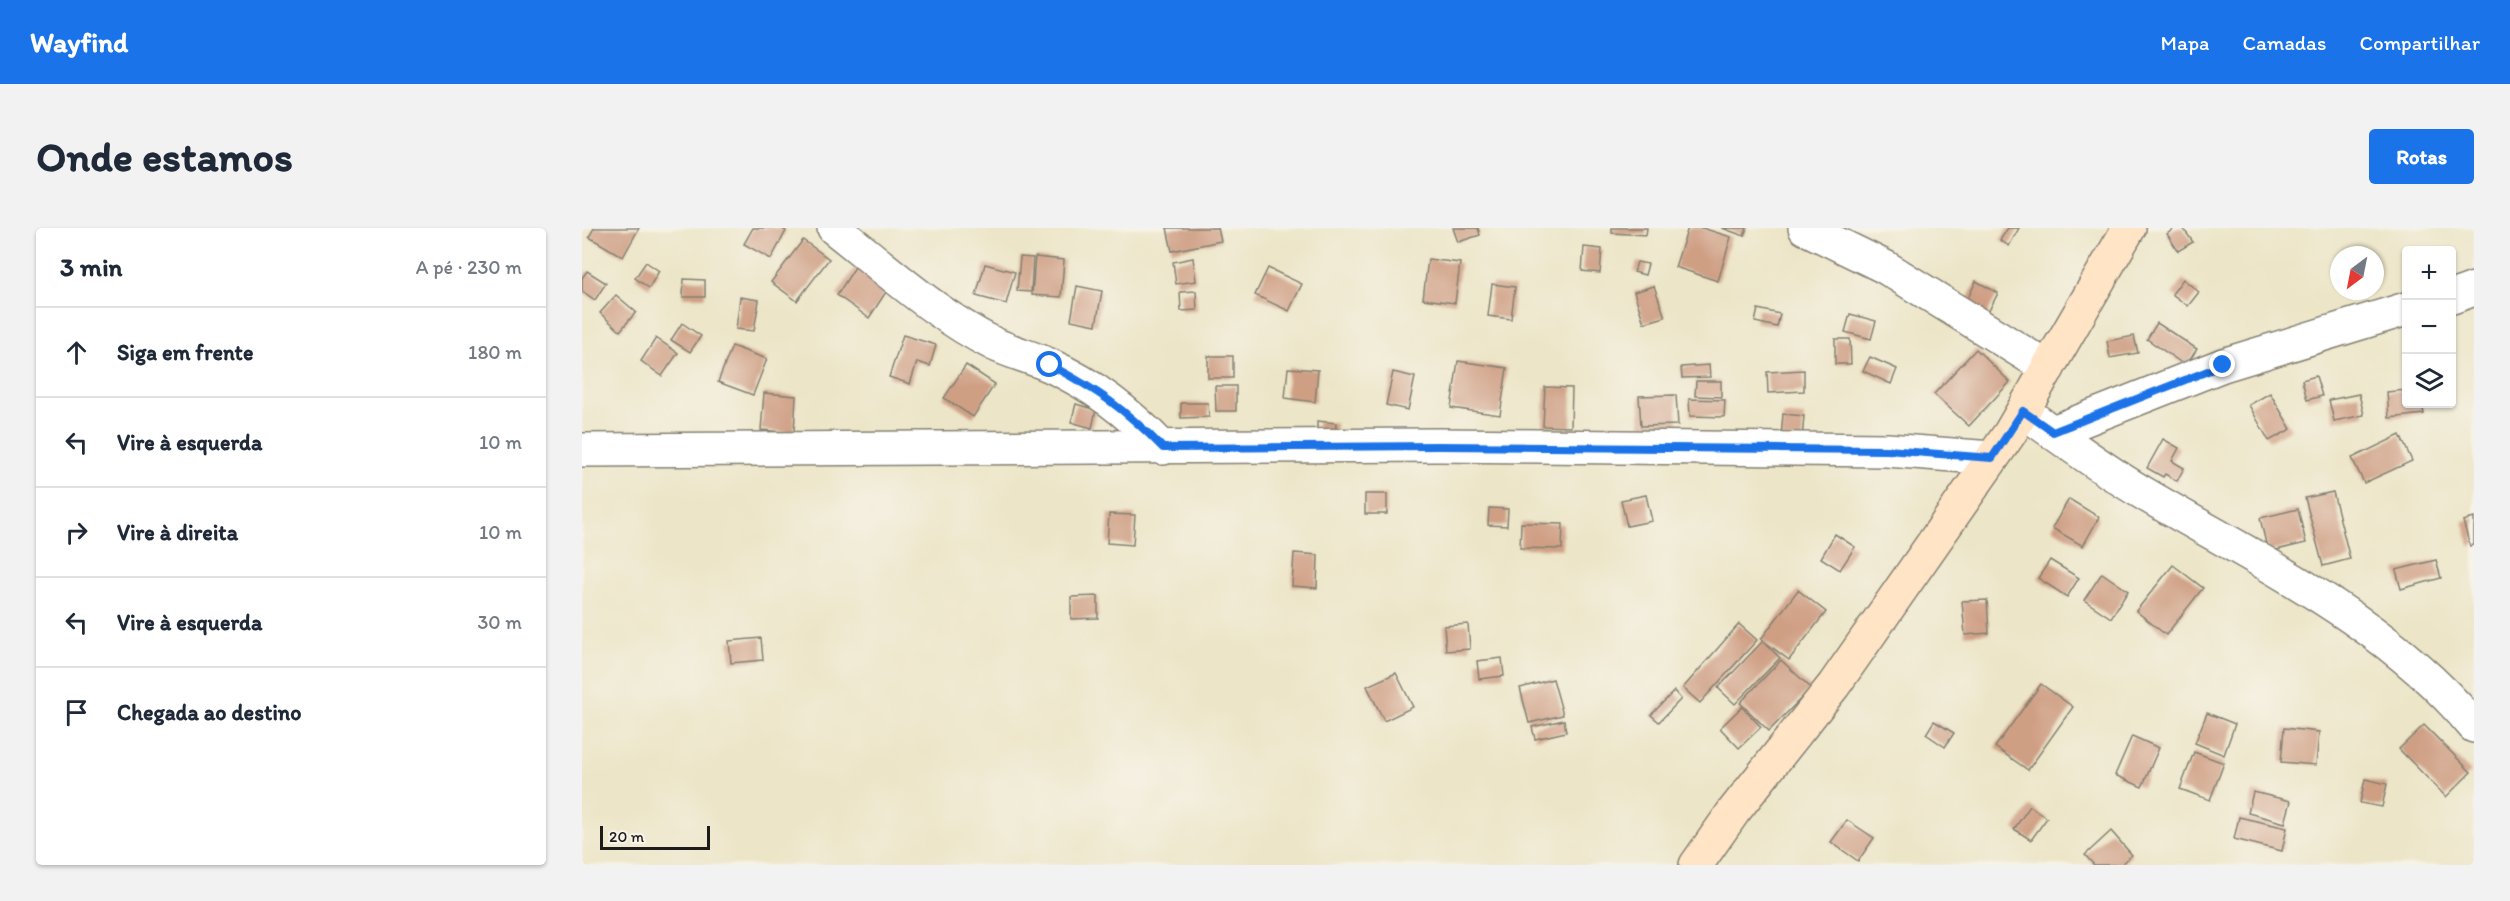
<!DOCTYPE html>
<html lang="pt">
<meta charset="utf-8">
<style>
:root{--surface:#fff;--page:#f2f2f3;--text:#1f2937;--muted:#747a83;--line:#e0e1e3;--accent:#1a73e8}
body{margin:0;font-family:Itim,sans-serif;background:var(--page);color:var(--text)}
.controls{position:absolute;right:18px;top:18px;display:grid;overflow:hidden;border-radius:6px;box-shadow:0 2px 4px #0004}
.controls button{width:54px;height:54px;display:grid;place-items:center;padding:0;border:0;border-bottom:2px solid var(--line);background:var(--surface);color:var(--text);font:30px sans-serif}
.compass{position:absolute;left:1748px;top:18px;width:54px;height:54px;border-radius:50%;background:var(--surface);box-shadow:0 2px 4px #0004;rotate:212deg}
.scale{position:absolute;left:18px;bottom:15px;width:110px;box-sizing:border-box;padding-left:6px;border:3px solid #1c1c1c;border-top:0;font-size:16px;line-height:21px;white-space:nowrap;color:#1c1c1c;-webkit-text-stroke:4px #f7f3e8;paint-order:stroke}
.stop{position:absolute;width:18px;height:18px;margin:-14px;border:4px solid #1a73e8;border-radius:50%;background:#fff}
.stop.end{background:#1a73e8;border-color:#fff;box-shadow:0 2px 6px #0008}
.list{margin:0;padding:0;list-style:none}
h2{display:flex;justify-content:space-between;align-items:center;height:78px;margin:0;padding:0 24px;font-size:26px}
h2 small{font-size:20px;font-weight:400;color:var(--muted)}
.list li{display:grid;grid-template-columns:39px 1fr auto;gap:18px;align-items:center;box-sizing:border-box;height:90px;padding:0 24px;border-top:2px solid var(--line)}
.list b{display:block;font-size:22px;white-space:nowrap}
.list em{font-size:20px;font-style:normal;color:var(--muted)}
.icon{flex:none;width:33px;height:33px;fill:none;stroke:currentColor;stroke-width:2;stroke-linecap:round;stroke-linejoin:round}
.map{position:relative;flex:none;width:1892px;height:637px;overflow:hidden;border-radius:6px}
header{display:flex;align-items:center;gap:36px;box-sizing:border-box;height:84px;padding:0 30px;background:var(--accent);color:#fff}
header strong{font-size:28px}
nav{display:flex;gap:33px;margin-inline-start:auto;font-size:21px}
.intro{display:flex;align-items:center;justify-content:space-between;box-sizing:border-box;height:144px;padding:0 36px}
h1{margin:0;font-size:42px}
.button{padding:15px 27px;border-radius:6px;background:var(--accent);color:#fff;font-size:21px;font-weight:700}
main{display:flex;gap:36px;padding:0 36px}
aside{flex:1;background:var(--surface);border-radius:6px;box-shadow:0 2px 4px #0004}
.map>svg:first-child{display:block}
.building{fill:#cf9f84}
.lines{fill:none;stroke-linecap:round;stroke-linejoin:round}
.street-casing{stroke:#848072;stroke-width:36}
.secondary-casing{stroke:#848072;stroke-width:36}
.street{stroke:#fff;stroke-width:33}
.secondary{stroke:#ffe4c6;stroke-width:33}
.route{stroke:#1a73e8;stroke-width:8}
</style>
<header>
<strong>Wayfind</strong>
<nav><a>Mapa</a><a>Camadas</a><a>Compartilhar</a></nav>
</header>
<div class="intro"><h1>Onde estamos</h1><a class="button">Rotas</a></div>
<main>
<aside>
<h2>3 min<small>A pé · 230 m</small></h2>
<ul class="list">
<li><svg class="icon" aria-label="ahead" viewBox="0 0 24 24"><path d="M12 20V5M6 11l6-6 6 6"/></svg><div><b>Siga em frente</b></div><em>180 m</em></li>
<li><svg class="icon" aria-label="left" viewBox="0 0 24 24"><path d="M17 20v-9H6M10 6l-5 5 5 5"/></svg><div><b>Vire à esquerda</b></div><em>10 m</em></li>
<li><svg class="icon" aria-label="right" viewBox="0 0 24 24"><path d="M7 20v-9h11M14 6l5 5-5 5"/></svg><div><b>Vire à direita</b></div><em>10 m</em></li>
<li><svg class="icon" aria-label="left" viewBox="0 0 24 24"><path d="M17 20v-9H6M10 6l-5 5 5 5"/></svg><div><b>Vire à esquerda</b></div><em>30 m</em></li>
<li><svg class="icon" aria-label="arrive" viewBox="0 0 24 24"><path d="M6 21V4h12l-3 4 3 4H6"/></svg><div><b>Chegada ao destino</b></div></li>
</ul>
</aside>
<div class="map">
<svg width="1892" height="637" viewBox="0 0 1892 637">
<rect width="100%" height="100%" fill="#f7f3e8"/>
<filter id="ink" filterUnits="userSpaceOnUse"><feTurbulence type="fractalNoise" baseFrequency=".0167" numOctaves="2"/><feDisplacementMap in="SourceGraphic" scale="12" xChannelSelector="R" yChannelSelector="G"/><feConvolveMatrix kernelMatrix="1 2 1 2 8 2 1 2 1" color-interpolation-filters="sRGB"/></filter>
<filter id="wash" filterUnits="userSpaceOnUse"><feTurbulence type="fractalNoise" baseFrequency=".008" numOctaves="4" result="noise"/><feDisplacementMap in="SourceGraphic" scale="24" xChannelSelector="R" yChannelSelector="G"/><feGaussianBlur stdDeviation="1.35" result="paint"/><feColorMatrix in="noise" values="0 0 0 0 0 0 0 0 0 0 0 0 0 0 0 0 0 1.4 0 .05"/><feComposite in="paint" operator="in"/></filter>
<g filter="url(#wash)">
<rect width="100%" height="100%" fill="#ece5c7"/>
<g id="blocks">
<g class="building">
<path d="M 12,0 L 57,0 L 41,29 L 7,9 Z"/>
<path d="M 171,0 L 199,0 L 204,3 L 189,31 L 162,16 Z"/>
<path d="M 585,0 L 636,0 L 639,13 L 590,23 Z"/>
<path d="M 871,0 L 896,0 L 898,7 L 876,14 Z"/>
<path d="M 1030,0 L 1065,0 L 1064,7 L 1030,5 Z"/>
<path d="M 1106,0 L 1120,0 L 1149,9 L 1136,53 L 1093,39 Z"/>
<path d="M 1140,0 L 1165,0 L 1162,8 Z"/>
<path d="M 1426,0 L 1437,0 L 1427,18 L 1418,12 Z"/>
<path d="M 1593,0 L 1601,0 L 1611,14 L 1596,23 L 1585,6 Z"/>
<path d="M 221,12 L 247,31 L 215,73 L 189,54 Z"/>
<path d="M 1002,19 L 1020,21 L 1018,45 L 1000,43 Z"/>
<path d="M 438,29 L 451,30 L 449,64 L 435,63 Z"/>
<path d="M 453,29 L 482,32 L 479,69 L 450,67 Z"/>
<path d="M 611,30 L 614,53 L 594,56 L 591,34 Z"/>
<path d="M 846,31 L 878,35 L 873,75 L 841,71 Z"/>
<path d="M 64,34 L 77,43 L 67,60 L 53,50 Z"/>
<path d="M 1055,34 L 1066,36 L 1063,47 L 1052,44 Z"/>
<path d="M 403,36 L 433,44 L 424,76 L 394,68 Z"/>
<path d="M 273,39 L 306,61 L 287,90 L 255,67 Z"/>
<path d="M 686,40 L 720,56 L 707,83 L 673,67 Z"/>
<path d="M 5,43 L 24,55 L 13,72 L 0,63 L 0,50 Z"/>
<path d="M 102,51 L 123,52 L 123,69 L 101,69 Z"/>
<path d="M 1601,51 L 1617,64 L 1606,78 L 1590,66 Z"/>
<path d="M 1394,53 L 1416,65 L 1403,90 L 1382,79 Z"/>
<path d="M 910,56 L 933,59 L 929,91 L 906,88 Z"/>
<path d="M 495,58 L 520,63 L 514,97 L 489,92 Z"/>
<path d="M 1072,58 L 1083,89 L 1062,95 L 1052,64 Z"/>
<path d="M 614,63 L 615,82 L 599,83 L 598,64 Z"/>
<path d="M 34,67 L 54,84 L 38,103 L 18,85 Z"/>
<path d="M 158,69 L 177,72 L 172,103 L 154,101 Z"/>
<path d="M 1176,81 L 1198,86 L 1195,99 L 1173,94 Z"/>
<path d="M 1268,86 L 1294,93 L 1289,111 L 1263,104 Z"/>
<path d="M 100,95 L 119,108 L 108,124 L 89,112 Z"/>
<path d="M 1575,95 L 1615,121 L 1604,138 L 1565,111 Z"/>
<path d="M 321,107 L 354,117 L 348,138 L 335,134 L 328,156 L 307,149 Z"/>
<path d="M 1552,108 L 1556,125 L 1528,130 L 1525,113 Z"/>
<path d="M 74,110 L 96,125 L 80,148 L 59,133 Z"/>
<path d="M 1253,111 L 1268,111 L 1269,136 L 1253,136 Z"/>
<path d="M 150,118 L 185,131 L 171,167 L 136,154 Z"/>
<path d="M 1394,121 L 1428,154 L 1387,198 L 1352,166 Z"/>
<rect x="626" y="128" width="25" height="22"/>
<path d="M 1288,129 L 1315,141 L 1309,156 L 1281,143 Z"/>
<path d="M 876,133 L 925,140 L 918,187 L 869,180 Z"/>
<path d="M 384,137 L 413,156 L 391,189 L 362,170 Z"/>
<path d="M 1127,137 L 1128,149 L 1100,150 L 1099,139 Z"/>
<path d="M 706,140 L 736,142 L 733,174 L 703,170 Z"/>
<path d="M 1222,142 L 1222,163 L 1186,165 L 1185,144 Z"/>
<path d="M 811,144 L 833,149 L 826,182 L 804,177 Z"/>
<path d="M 1734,148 L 1740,168 L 1725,172 L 1720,152 Z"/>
<path d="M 1114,153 L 1139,153 L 1139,169 L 1113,168 Z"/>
<path d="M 633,158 L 654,158 L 654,183 L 634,183 Z"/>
<path d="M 963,159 L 990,160 L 989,199 L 961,198 Z"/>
<path d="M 1824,162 L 1824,176 L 1840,176 L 1842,186 L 1807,190 L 1805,164 Z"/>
<path d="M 182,165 L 214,168 L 212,205 L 179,202 Z"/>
<path d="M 1688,165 L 1709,201 L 1687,213 L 1667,177 Z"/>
<path d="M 1777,166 L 1782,187 L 1752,193 L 1747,172 Z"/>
<path d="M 1094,167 L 1096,197 L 1059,198 L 1057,168 Z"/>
<path d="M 1107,171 L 1143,172 L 1142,189 L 1108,188 Z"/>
<path d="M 599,175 L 626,175 L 627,189 L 599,190 Z"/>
<path d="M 494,176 L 514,182 L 510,200 L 489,194 Z"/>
<path d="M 1201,186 L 1222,188 L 1220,212 L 1199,210 Z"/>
<path d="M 735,193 L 754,195 L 753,209 L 735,207 Z"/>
<path d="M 1818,207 L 1830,233 L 1782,255 L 1770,230 Z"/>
<path d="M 1581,211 L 1597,220 L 1590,233 L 1602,240 L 1595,253 L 1583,246 L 1581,249 L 1565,240 Z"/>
<path d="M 1751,264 L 1768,331 L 1741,338 L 1723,270 Z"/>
<rect x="783" y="266" width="22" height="20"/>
<path d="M 1064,267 L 1070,293 L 1045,298 L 1039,272 Z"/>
<path d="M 1487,271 L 1517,289 L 1501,318 L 1470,300 Z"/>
<path d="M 907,280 L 926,281 L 925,298 L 906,297 Z"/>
<path d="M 1716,281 L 1724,315 L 1686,324 L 1678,290 Z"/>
<path d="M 527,286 L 553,287 L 551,317 L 525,315 Z"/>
<path d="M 1892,290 L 1892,317 L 1888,318 L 1881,293 Z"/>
<path d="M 939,295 L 981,296 L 980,321 L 938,320 Z"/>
<path d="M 1253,306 L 1273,319 L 1258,342 L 1239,330 Z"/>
<path d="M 712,325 L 736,327 L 735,360 L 710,358 Z"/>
<path d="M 1468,332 L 1497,350 L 1485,369 L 1456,350 Z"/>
<path d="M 1854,332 L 1859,350 L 1819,361 L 1814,342 Z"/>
<path d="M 1591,337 L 1621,360 L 1584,407 L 1554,383 Z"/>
<path d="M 1520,345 L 1546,363 L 1529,390 L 1502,372 Z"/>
<path d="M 1216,362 L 1244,384 L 1207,432 L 1179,411 Z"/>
<path d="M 516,368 L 516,390 L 489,391 L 489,369 Z"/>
<path d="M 1405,372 L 1407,405 L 1383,407 L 1380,373 Z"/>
<path d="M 886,396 L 888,421 L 864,423 L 862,398 Z"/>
<path d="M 1157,396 L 1175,412 L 1118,475 L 1101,460 Z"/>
<path d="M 179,410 L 181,432 L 149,435 L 147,413 Z"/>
<path d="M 1181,413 L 1198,430 L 1153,476 L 1136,460 Z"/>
<path d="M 920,430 L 922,448 L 897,451 L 895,433 Z"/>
<path d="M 1199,432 L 1229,460 L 1187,503 L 1158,475 Z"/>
<path d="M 814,445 L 831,479 L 802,493 L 785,458 Z"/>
<path d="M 971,451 L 981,487 L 947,495 L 938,460 Z"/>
<path d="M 1459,456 L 1491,479 L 1446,542 L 1413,519 Z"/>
<path d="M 1092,463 L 1099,471 L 1077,494 L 1069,487 Z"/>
<path d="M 1160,479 L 1179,499 L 1157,520 L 1138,500 Z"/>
<path d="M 1625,485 L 1653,496 L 1642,527 L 1613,515 Z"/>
<path d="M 982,492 L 984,504 L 953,511 L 950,499 Z"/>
<path d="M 1352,493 L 1372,505 L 1363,519 L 1344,506 Z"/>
<path d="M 1842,497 L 1889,544 L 1864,569 L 1817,521 Z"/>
<path d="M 1702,500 L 1737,504 L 1734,537 L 1699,534 Z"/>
<path d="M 1550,508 L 1577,520 L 1560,559 L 1533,547 Z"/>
<path d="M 1612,524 L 1642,535 L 1628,572 L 1598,561 Z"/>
<path d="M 1783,551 L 1805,556 L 1800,579 L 1778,575 Z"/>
<path d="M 1671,564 L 1709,573 L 1703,595 L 1666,585 Z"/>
<path d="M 1448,578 L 1465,590 L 1449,612 L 1432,601 Z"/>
<path d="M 1657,589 L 1705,600 L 1700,623 L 1652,611 Z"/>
<path d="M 1265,592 L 1292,610 L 1276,633 L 1249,614 Z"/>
<path d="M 1529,603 L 1550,627 L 1539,637 L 1512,637 L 1503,627 Z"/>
</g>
</g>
</g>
<g filter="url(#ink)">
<use href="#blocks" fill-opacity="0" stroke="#848072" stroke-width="1.5"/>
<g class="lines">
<g class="street-casing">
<g id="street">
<path d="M 252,0 C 303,40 354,87 412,116 C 429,124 449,129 467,137 C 512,157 547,185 581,220"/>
<path d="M 1223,0 L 1303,39 L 1466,140"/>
<path d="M 1870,69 L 1892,61"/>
<path d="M 1441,183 C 1480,211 1520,241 1561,265 C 1677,334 1805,393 1892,498"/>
<path d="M 1471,204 L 1641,137 L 1824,81"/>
<path d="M 0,222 L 857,217 L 1305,222 L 1410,230"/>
</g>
</g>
<g class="secondary-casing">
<path id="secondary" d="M 1114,637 L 1152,583 L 1252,457 L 1428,205 L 1547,0"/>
</g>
<use href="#street" class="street"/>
<use href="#secondary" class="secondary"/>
</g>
</g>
<g class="lines" filter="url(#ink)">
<path class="route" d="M 468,137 C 517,163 543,181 581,220 L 857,218 L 1305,222 L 1410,230 L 1441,183 L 1471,204 L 1641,137"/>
</g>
</svg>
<div class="controls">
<button>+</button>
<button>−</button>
<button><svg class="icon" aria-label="layers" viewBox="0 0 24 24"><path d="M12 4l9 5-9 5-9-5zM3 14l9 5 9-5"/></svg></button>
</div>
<svg class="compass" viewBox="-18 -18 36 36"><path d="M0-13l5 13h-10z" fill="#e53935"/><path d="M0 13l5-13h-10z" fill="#747a83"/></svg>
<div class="scale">20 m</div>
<div class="stop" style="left:468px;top:137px"></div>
<div class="stop end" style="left:1641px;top:137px"></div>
</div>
</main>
